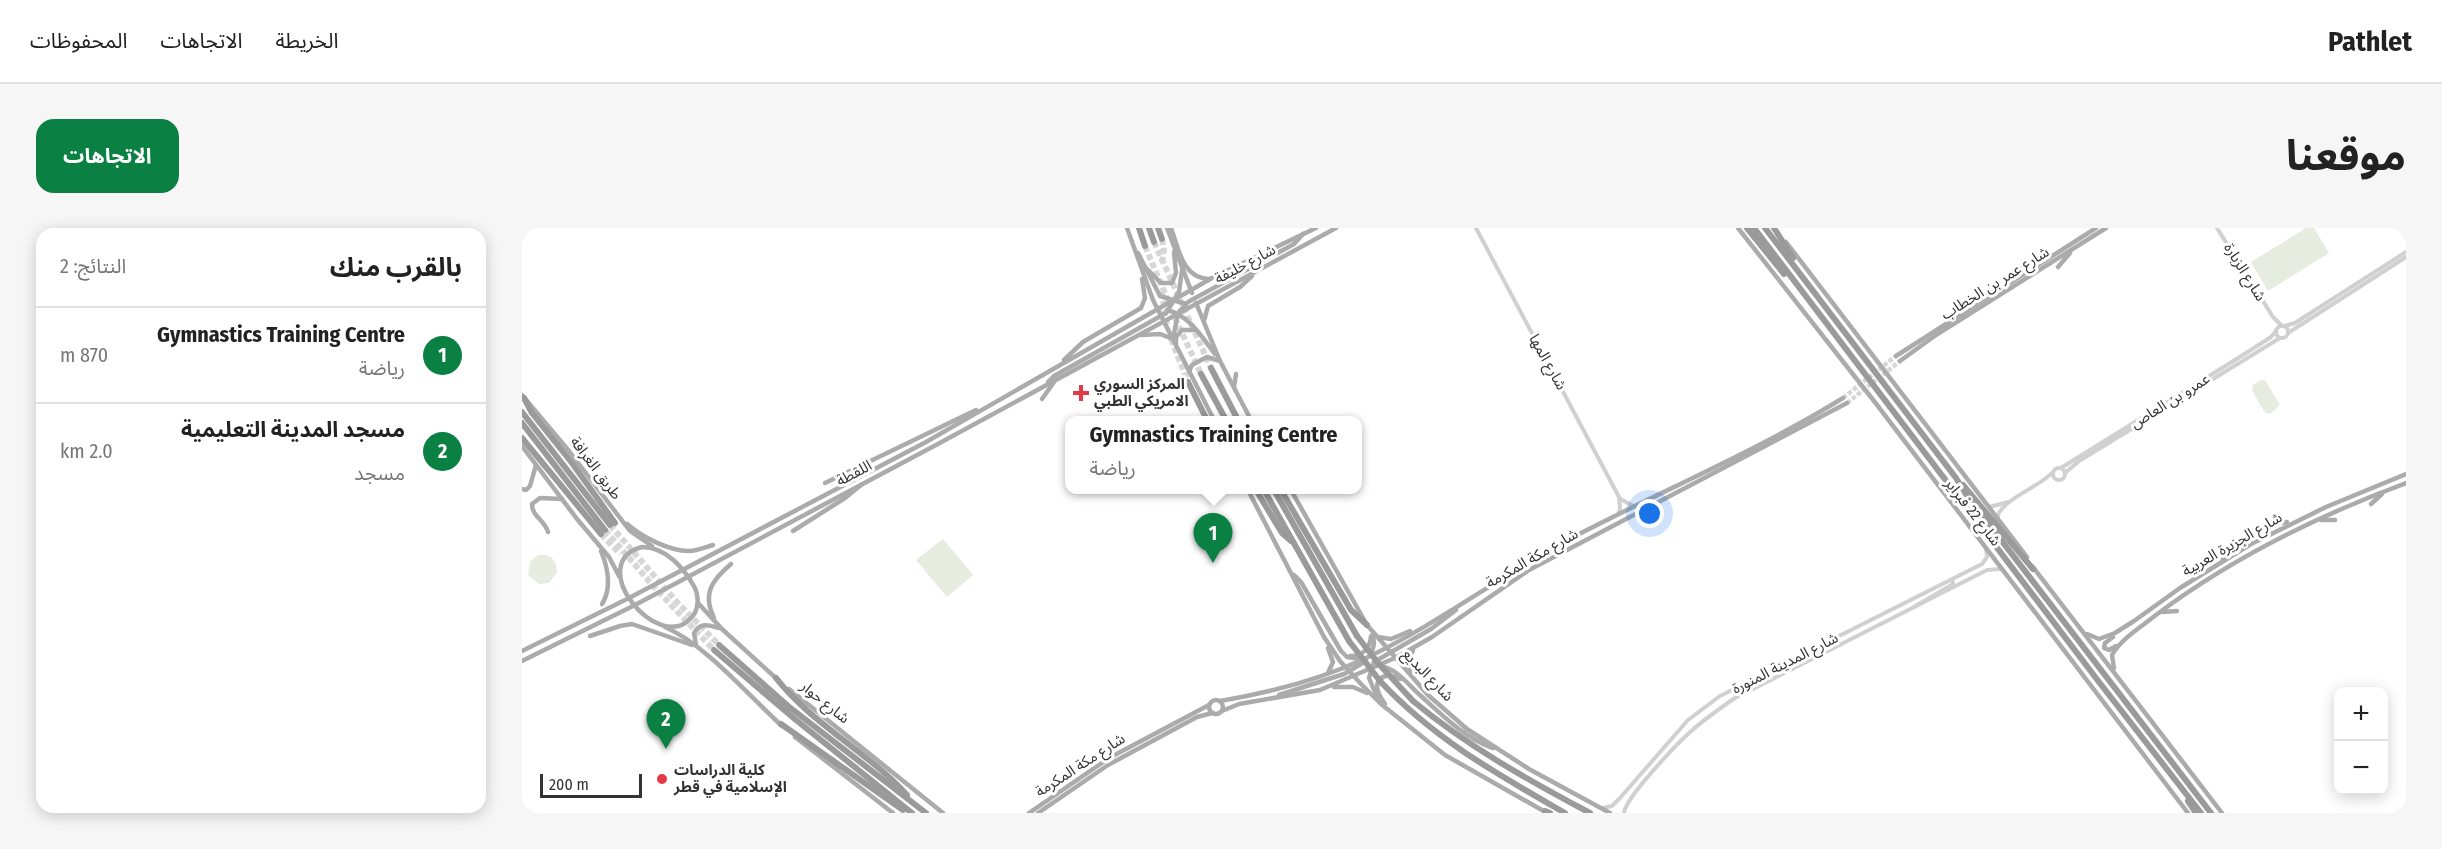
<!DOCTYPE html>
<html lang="ar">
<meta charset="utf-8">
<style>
:root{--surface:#fff;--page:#f6f6f6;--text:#222;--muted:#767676;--line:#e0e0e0;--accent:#0b8043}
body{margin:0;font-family:"Fira Sans Condensed","Noto Sans Arabic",sans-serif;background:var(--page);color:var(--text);direction:rtl}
.controls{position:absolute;right:18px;bottom:18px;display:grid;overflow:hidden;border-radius:12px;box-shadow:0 3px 15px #0003}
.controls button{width:54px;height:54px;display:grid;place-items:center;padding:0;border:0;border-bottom:2px solid var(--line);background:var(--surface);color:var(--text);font:30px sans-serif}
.scale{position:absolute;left:18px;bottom:15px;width:102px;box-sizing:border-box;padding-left:6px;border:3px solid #333;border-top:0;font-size:16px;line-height:21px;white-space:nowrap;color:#333;-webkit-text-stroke:4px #fff;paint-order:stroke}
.you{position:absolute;left:1128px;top:286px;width:21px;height:21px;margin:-15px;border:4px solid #fff;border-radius:50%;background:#1a73e8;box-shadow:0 0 0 9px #1a73e833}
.badge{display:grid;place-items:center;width:39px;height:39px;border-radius:50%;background:var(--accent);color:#fff;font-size:20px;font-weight:700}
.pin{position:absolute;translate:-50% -50px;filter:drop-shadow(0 2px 3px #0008)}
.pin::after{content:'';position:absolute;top:32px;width:21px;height:18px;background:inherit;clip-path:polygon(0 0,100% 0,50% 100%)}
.popup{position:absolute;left:543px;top:188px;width:297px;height:78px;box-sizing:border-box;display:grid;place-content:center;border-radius:12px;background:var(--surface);filter:drop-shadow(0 2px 4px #0005);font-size:20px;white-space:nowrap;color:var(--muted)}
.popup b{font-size:22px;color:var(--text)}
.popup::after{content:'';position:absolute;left:50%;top:100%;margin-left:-12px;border:12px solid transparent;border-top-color:var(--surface)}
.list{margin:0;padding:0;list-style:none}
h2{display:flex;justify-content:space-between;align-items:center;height:78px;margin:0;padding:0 24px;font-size:26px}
h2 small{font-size:20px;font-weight:400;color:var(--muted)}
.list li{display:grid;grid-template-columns:39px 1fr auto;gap:18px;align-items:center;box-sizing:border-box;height:96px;padding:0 24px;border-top:2px solid var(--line)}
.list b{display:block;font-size:22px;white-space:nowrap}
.list p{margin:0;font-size:20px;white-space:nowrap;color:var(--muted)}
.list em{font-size:20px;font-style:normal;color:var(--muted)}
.map{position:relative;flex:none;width:1884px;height:585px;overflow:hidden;direction:ltr;border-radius:18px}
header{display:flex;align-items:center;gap:36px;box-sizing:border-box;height:84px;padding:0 30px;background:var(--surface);border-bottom:2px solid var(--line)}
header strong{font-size:28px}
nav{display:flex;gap:33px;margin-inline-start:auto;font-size:21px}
.intro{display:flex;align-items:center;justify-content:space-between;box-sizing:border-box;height:144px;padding:0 36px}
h1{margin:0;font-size:42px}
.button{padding:15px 27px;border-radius:18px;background:var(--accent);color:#fff;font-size:21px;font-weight:700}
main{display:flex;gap:36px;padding:0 36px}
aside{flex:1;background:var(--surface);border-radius:18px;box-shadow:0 3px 15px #0003}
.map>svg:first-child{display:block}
.green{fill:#e6ecdf}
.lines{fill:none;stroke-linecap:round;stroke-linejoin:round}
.major-tunnel{stroke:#d6d6d6;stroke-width:4.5;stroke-dasharray:4.5 2;stroke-linecap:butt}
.highway-tunnel{stroke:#d6d6d6;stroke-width:6;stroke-dasharray:6 3;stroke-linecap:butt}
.minor{stroke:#d0d0d0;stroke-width:4}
.major{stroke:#ababab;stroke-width:4.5}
.highway{stroke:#9a9a9a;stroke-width:6}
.highway-bridge{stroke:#9a9a9a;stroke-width:6}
.poi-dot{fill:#e63946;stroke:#fff;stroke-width:2}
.labels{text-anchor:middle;stroke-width:6;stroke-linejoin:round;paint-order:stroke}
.street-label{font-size:15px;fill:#333;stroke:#fff}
.poi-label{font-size:15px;font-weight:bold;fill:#333;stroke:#fff;text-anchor:start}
</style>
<header>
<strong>Pathlet</strong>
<nav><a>الخريطة</a><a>الاتجاهات</a><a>المحفوظات</a></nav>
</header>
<div class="intro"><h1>موقعنا</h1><a class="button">الاتجاهات</a></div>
<main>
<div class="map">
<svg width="1884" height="585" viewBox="0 0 1884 585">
<rect width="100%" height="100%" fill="#fff"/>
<g class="green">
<path d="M 1784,0 L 1792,0 L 1807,25 L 1746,63 L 1729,34 Z"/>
<path d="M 1739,152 L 1743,152 L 1758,177 L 1748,186 L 1742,184 L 1730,162 L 1731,157 Z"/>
<path d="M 421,311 L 451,347 L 425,369 L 394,332 Z"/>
<path d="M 16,327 C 28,325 35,332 35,344 L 27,355 L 17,356 L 6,347 L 8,333 Z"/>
</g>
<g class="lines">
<g class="major-tunnel">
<path d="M 1321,170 L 1374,128"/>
<path d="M 1325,175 L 1378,133"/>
</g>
<g class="highway-tunnel">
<path d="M 640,11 L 642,23 L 640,34"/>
<path d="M 632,14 L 689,140"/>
<path d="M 623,18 L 646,73"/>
<path d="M 640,64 L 645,98"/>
<path d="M 653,90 L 679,146"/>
<path d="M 649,111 L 666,154"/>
<path d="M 88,297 L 154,373 L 197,417"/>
<path d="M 83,302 L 133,360 L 192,422"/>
<path d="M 79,306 L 98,326"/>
</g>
<g class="minor">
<path d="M 954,0 L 1097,269 L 1098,280 L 1097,285"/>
<path d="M 1695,0 L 1751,89 L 1760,98"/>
<circle cx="1760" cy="104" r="6"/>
<path d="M 1763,98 L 1773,95 L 1884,24"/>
<path d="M 1766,105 L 1884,29"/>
<circle cx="1537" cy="246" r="6"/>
<path d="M 1539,240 L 1721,127 L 1749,109 L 1754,103"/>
<path d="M 1543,245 L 1557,233 L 1758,110"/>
<path d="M 1097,270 L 1111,278"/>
<path d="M 1467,279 L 1486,274"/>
<path d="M 1475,291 C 1477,272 1518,259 1531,244"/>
<path d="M 1392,379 L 1431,356 L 1430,351"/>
<path d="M 1080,580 L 1090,578 L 1098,570 L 1166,492 L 1198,468 L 1460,336 L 1465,329 L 1464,321"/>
<path d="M 1102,585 C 1103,570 1154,517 1167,505 C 1181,492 1197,481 1213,470 L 1465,342 L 1480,341"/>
</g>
<g class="major">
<path d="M 605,0 L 631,72 L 692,192"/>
<path d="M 645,0 L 670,65"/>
<path d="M 649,0 C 657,21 660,50 687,51"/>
<path d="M 1216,0 L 1352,173 L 1666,585"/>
<path d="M 1264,14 L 1505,329"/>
<path d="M 616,25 L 638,68 L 664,76"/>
<path d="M 1514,31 L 1523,29"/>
<path d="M 1536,39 L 1548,25"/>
<path d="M 625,41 L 639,55 L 650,55 L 654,45 L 652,24"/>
<path d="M 1486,53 L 1499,40"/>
<path d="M 674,75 L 698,133 L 729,192"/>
<path d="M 645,82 C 668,88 679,108 693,126"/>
<path d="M 682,93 L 686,78 L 718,59 L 730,48"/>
<path d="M 619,107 L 638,106 L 651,111 L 656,85 L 666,74 L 772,16 L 781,6"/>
<path d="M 654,117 L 654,109 L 660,102 L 673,102"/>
<path d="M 1374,128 L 1574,0"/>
<path d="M 542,132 L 561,114 L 619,80 L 623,70 L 620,51"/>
<path d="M 1378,133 L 1414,107 L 1584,0"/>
<path d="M 667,143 L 670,137 L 685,129 L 698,133"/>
<path d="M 526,154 L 532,148 L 644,85 L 657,64 L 660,42"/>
<path d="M 712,159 L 714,146"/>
<path d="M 0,167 L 47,223 L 108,303 L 130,318"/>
<path d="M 520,171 L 532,154"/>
<path d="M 0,218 L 55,291 L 87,329 L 97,348"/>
<path d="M 303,255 L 454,182"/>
<path d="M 0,261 L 4,262 L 8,258 L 14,237"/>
<path d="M 726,262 L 802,409 L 818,433 L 839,456 L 859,476 L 923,527 L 1025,585"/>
<path d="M 769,262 L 845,397 L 906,467 L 945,501 L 1007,541 L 1088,585"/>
<path d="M 1849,276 L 1860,266"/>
<path d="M 1799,292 L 1813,292"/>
<path d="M 105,296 C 120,309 147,323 167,323 C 175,323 184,319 191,317"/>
<path d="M 1751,296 L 1765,294"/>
<path d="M 271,303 L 323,270 L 339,257"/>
<path d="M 26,304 C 23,292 10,289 10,276 L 18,270 L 40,271"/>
<path d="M 120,319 C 144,319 162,340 173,360 C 177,370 177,382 169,390 C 136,427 61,335 120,319 Z"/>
<path d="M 79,323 C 86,340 90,360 80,376"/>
<path d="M 1700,331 L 1709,319"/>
<path d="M 1511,339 L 1700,585"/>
<path d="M 772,347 L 779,354 L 819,423 L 825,429 L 838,431"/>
<path d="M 176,375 L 200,401 L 256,452"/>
<path d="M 1640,384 L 1655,383"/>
<path d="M 192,390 C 180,366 190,352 209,336"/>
<path d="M 143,399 C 184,417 226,467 260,498"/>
<path d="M 1565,406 L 1577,411 L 1593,405 L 1612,393 L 1658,360 L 1729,316 L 1804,279 L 1884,246"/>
<path d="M 68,408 L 98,398 L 110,396 L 170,417"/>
<path d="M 856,409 L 869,411 L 888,403"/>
<path d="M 1591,409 L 1583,415 L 1582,420 L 1587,422 L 1594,418"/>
<path d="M 174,417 L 172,405 C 178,394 187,397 197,400"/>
<path d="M 806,420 L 811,434 L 806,445"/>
<path d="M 0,423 L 107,370 L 404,214 L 690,50 L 794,0"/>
<path d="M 849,427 L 852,416 L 851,406"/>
<path d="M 828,428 C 840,428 848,421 849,408"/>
<path d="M 0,433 L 113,377 L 414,217 L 814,0"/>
<path d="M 858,438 C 876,441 886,457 899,468 C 920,487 944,511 971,520"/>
<path d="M 1592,440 L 1590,427 C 1599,411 1619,399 1634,387 C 1710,330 1795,288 1884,255"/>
<path d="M 888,445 L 886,433 L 891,422"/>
<path d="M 812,459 L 831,459 L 845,465"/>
<path d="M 267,461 L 421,585"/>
<path d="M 757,467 L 822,446 L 844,433"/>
<path d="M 855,469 L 847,450 L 852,434 L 909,401 L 934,382"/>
<circle cx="694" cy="479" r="7"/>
<path d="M 698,473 C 746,465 797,452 842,431 C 912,398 974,351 1042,314 C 1134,265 1232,225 1321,170"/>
<path d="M 863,476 C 855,465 849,452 866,447 L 879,451"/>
<path d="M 700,483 L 717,476 L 798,462 L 873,430 L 910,409 L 1007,342 L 1325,175"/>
<path d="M 273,509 L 371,585"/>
<path d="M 507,585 L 587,530 L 687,477"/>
<path d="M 516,585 L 586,537 L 675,489 L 690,485"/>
</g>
<g class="highway">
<path d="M 617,0 L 623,18"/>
<path d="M 627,0 L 632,14"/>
<path d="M 636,0 L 640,11"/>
<path d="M 1225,0 L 1262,46"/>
<path d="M 1232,0 L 1577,454 L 1679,585"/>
<path d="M 1243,0 L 1434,250 L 1443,265 L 1689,585"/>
<path d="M 1252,0 L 1271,30"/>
<path d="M 689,140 L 716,192"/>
<path d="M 679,146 L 704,192"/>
<path d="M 666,154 L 685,192"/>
<path d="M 2,170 L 10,185 L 50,235 L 93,295"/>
<path d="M 0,184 L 88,297"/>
<path d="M 0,195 L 83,302"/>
<path d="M 0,210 L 79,306"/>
<path d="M 1441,257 L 1511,341"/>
<path d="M 734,262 L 760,305 L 769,313"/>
<path d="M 742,262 L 827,413"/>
<path d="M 752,262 L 835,408"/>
<path d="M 759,262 L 829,382 L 845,397"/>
<path d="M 197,417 L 266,478 L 404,585"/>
<path d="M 192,422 L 274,492 L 390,585"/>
<path d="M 254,450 C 290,496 346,524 385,567"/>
<path d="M 858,453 C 912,511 975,546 1043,585"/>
<path d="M 891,473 C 945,518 1006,552 1068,585"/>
<path d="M 259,496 L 381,582"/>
<path d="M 1666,573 L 1674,585"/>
<path d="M 1023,583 L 1028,585"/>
</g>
<g class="highway-bridge">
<path d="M 835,408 L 856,435 L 891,473"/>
<path d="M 827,413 L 858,453"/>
</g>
</g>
<g class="poi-dot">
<path d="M556 156h6v6h6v6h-6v6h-6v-6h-6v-6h6z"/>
<circle cx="140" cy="551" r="6"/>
</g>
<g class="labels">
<g class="street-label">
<text transform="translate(723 36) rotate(-28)" y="5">شارع خليفة</text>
<text transform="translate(1723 44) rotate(58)" y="5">شارع الزبارة</text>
<text transform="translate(1473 55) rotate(-32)" y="5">شارع عمر بن الخطاب</text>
<text transform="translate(1026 134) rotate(61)" y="5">شارع المها</text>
<text transform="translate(1648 173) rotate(-32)" y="5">عمرو بن العاص</text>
<text transform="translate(74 240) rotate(53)" y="5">طريق الغرافة</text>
<text transform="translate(332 245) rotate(-28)" y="5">اللقطة</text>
<text transform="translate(1451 284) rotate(52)" y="5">شارع 22 فبراير</text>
<text transform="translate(1710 316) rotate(-30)" y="5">شارع الجزيرة العربية</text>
<text transform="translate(1010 330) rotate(-30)" y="5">شارع مكة المكرمة</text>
<text transform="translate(1263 435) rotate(-27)" y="5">شارع المدينة المنورة</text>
<text transform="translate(906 447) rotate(46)" y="5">شارع البديع</text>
<text transform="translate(303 474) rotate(39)" y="5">شارع حوار</text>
<text transform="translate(558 537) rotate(-33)" y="5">شارع مكة المكرمة</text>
</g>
<g class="poi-label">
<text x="572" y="161">المركز السوري<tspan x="572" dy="17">الامريكي الطبي</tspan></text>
<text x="152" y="547">كلية الدراسات<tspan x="152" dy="17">الإسلامية في قطر</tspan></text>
</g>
</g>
</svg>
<div class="controls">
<button>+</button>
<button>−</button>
</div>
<div class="scale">200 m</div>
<div class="you"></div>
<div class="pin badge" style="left:691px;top:335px">1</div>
<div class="popup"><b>Gymnastics Training Centre</b>رياضة</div>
<div class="pin badge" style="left:144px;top:521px">2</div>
</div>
<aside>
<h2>بالقرب منك<small>النتائج: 2</small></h2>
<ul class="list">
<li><span class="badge">1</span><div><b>Gymnastics Training Centre</b><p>رياضة</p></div><em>870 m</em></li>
<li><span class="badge">2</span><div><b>مسجد المدينة التعليمية</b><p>مسجد</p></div><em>2.0 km</em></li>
</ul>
</aside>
</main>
